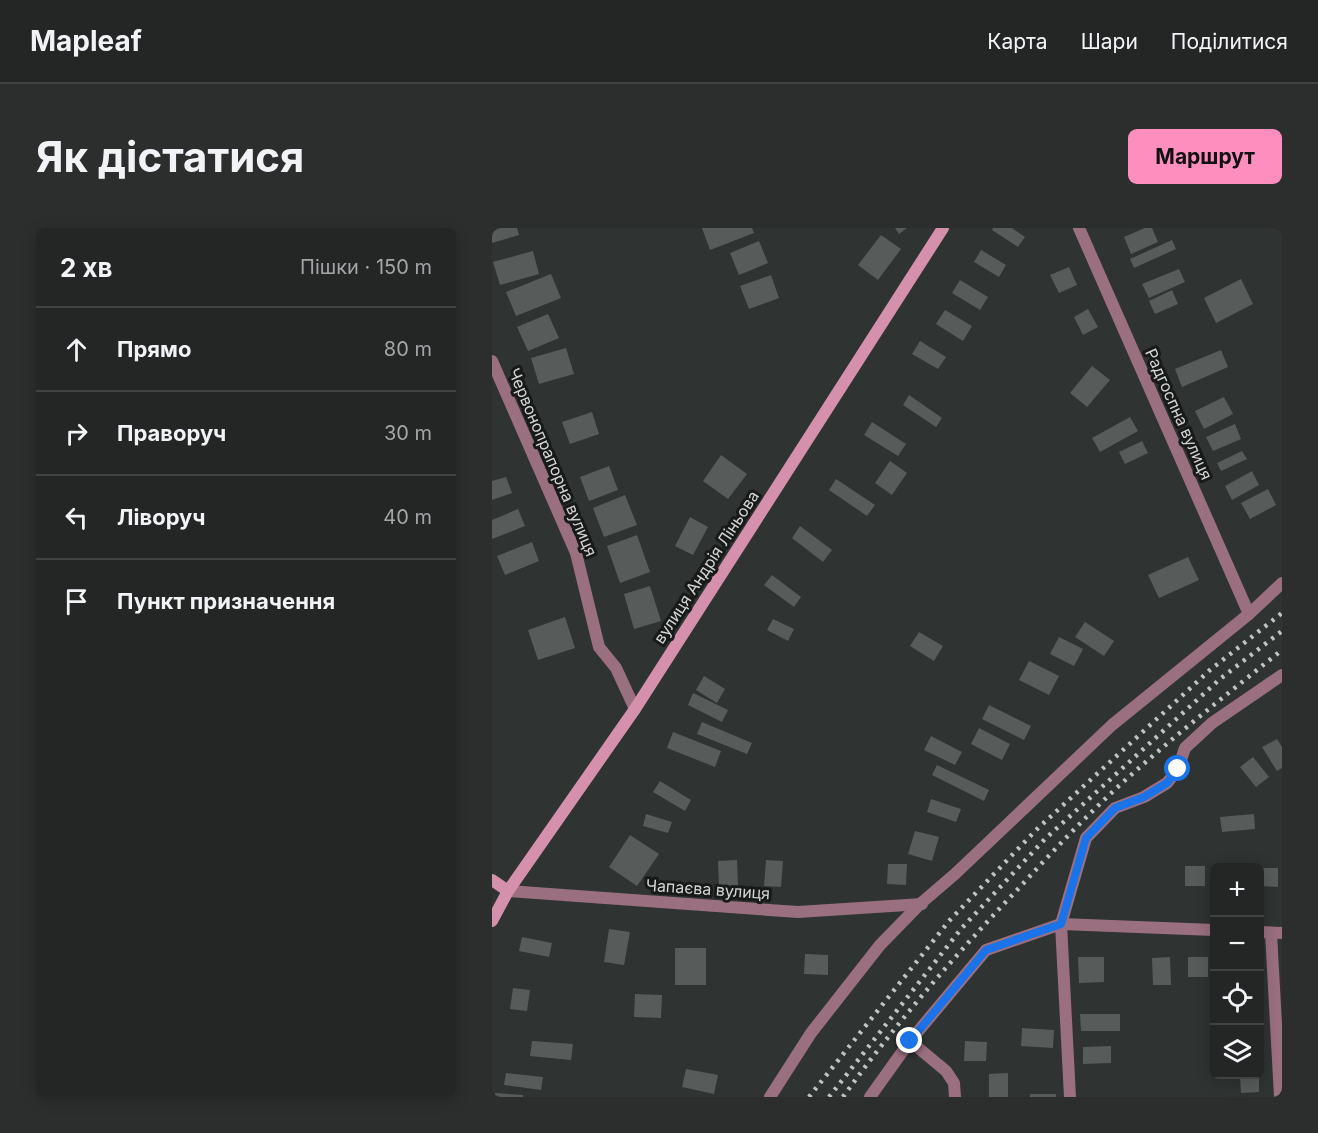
<!DOCTYPE html>
<html lang="uk">
<meta charset="utf-8">
<style>
:root{--surface:#232625;--page:#2b2e2d;--text:#f1f3f6;--muted:#a3a5a7;--line:#404342;--accent:#fe8ebe}
body{margin:0;font-family:Inter,sans-serif;background:var(--page);color:var(--text)}
.controls{position:absolute;right:18px;bottom:18px;display:grid;overflow:hidden;border-radius:9px;box-shadow:0 3px 15px #0003}
.controls button{width:54px;height:54px;display:grid;place-items:center;padding:0;border:0;border-bottom:2px solid var(--line);background:var(--surface);color:var(--text);font:30px sans-serif}
.stop{position:absolute;width:18px;height:18px;margin:-14px;border:4px solid #1a73e8;border-radius:50%;background:#fff}
.stop.end{background:#1a73e8;border-color:#fff;box-shadow:0 2px 6px #0008}
.list{margin:0;padding:0;list-style:none}
h2{display:flex;justify-content:space-between;align-items:center;height:78px;margin:0;padding:0 24px;font-size:26px}
h2 small{font-size:20px;font-weight:400;color:var(--muted)}
.list li{display:grid;grid-template-columns:39px 1fr auto;gap:18px;align-items:center;box-sizing:border-box;height:84px;padding:0 24px;border-top:2px solid var(--line)}
.list b{display:block;font-size:22px;white-space:nowrap}
.list em{font-size:20px;font-style:normal;color:var(--muted)}
.icon{flex:none;width:33px;height:33px;fill:none;stroke:currentColor;stroke-width:2;stroke-linecap:round;stroke-linejoin:round}
.map{position:relative;flex:none;width:790px;height:869px;overflow:hidden;border-radius:9px}
header{display:flex;align-items:center;gap:36px;box-sizing:border-box;height:84px;padding:0 30px;background:var(--surface);border-bottom:2px solid var(--line)}
header strong{font-size:28px}
nav{display:flex;gap:33px;margin-inline-start:auto;font-size:21px}
.intro{display:flex;align-items:center;justify-content:space-between;box-sizing:border-box;height:144px;padding:0 36px}
h1{margin:0;font-size:42px}
.button{padding:15px 27px;border-radius:9px;background:var(--accent);color:#111;font-size:21px;font-weight:700}
main{display:flex;gap:36px;padding:0 36px}
aside{flex:1;background:var(--surface);border-radius:9px;box-shadow:0 3px 15px #0003}
.map>svg:first-child{display:block}
.building{fill:#575c5a}
.lines{fill:none;stroke-linecap:round;stroke-linejoin:round}
.street{stroke:#9a6f80;stroke-width:12}
.secondary{stroke:#d590ac;stroke-width:12}
.rail{stroke:#c1c4c3;stroke-width:4.5;stroke-dasharray:3 6;stroke-linecap:butt}
.route{stroke:#1a73e8;stroke-width:8}
.labels{text-anchor:middle;stroke-width:6;stroke-linejoin:round;paint-order:stroke}
.street-label{font-size:16px;fill:#d2d5d4;stroke:#181a19}
</style>
<header>
<strong>Mapleaf</strong>
<nav><a>Карта</a><a>Шари</a><a>Поділитися</a></nav>
</header>
<div class="intro"><h1>Як дістатися</h1><a class="button">Маршрут</a></div>
<main>
<aside>
<h2>2 хв<small>Пішки · 150 m</small></h2>
<ul class="list">
<li><svg class="icon" aria-label="ahead" viewBox="0 0 24 24"><path d="M12 20V5M6 11l6-6 6 6"/></svg><div><b>Прямо</b></div><em>80 m</em></li>
<li><svg class="icon" aria-label="right" viewBox="0 0 24 24"><path d="M7 20v-9h11M14 6l5 5-5 5"/></svg><div><b>Праворуч</b></div><em>30 m</em></li>
<li><svg class="icon" aria-label="left" viewBox="0 0 24 24"><path d="M17 20v-9H6M10 6l-5 5 5 5"/></svg><div><b>Ліворуч</b></div><em>40 m</em></li>
<li><svg class="icon" aria-label="arrive" viewBox="0 0 24 24"><path d="M6 21V4h12l-3 4 3 4H6"/></svg><div><b>Пункт призначення</b></div></li>
</ul>
</aside>
<div class="map">
<svg width="790" height="869" viewBox="0 0 790 869">
<rect width="100%" height="100%" fill="#2f3331"/>
<g class="building">
<path d="M 0,0 L 25,0 L 27,7 L 0,15 Z"/>
<path d="M 210,0 L 260,0 L 262,5 L 218,22 Z"/>
<path d="M 403,0 L 415,0 L 407,6 Z"/>
<path d="M 501,0 L 520,0 L 533,9 L 526,19 L 500,2 Z"/>
<path d="M 653,0 L 660,0 L 666,14 L 639,26 L 632,9 Z"/>
<path d="M 389,7 L 409,21 L 386,52 L 366,37 Z"/>
<path d="M 680,12 L 684,21 L 642,40 L 638,31 Z"/>
<path d="M 267,13 L 276,35 L 247,47 L 238,25 Z"/>
<path d="M 489,22 L 514,37 L 507,49 L 482,34 Z"/>
<path d="M 41,23 L 47,46 L 8,57 L 1,34 Z"/>
<path d="M 577,39 L 585,57 L 567,65 L 558,47 Z"/>
<path d="M 687,41 L 693,54 L 657,70 L 650,56 Z"/>
<path d="M 59,46 L 69,70 L 24,88 L 14,64 Z"/>
<path d="M 279,47 L 287,70 L 257,81 L 248,58 Z"/>
<path d="M 749,51 L 761,76 L 724,95 L 712,70 Z"/>
<path d="M 468,52 L 496,69 L 488,82 L 460,65 Z"/>
<path d="M 680,62 L 686,76 L 663,86 L 657,73 Z"/>
<path d="M 596,81 L 606,99 L 591,107 L 582,89 Z"/>
<path d="M 453,82 L 480,98 L 471,113 L 444,96 Z"/>
<path d="M 56,86 L 67,110 L 36,123 L 25,99 Z"/>
<path d="M 428,113 L 454,129 L 446,141 L 420,126 Z"/>
<path d="M 74,120 L 82,146 L 47,156 L 39,130 Z"/>
<path d="M 729,122 L 736,139 L 690,159 L 683,141 Z"/>
<path d="M 600,138 L 618,152 L 595,179 L 578,165 Z"/>
<path d="M 417,167 L 450,190 L 444,199 L 411,177 Z"/>
<path d="M 732,169 L 741,186 L 712,201 L 703,183 Z"/>
<path d="M 100,184 L 107,206 L 78,216 L 70,194 Z"/>
<path d="M 638,189 L 646,203 L 608,224 L 600,210 Z"/>
<path d="M 380,194 L 414,216 L 406,228 L 372,207 Z"/>
<path d="M 743,196 L 749,211 L 721,223 L 714,209 Z"/>
<path d="M 650,213 L 656,225 L 633,236 L 627,224 Z"/>
<path d="M 750,223 L 755,231 L 729,243 L 725,235 Z"/>
<path d="M 229,227 L 255,246 L 236,271 L 211,253 Z"/>
<path d="M 398,233 L 415,245 L 400,267 L 383,255 Z"/>
<path d="M 117,238 L 126,262 L 97,273 L 88,249 Z"/>
<path d="M 760,243 L 767,257 L 740,272 L 733,258 Z"/>
<path d="M 14,249 L 20,265 L 0,272 L 0,253 Z"/>
<path d="M 344,251 L 383,277 L 375,288 L 337,262 Z"/>
<path d="M 776,261 L 784,277 L 758,291 L 749,275 Z"/>
<path d="M 133,267 L 145,297 L 112,309 L 101,280 Z"/>
<path d="M 26,281 L 33,298 L 0,311 L 0,292 Z"/>
<path d="M 198,289 L 216,299 L 201,327 L 183,318 Z"/>
<path d="M 308,298 L 340,322 L 331,334 L 300,310 Z"/>
<path d="M 145,307 L 158,344 L 128,355 L 115,318 Z"/>
<path d="M 40,314 L 47,333 L 13,347 L 5,328 Z"/>
<path d="M 696,329 L 707,352 L 667,370 L 656,347 Z"/>
<path d="M 280,347 L 309,369 L 302,379 L 272,357 Z"/>
<path d="M 158,358 L 169,393 L 142,401 L 132,366 Z"/>
<path d="M 73,389 L 83,420 L 46,432 L 36,402 Z"/>
<path d="M 281,391 L 302,401 L 296,413 L 275,402 Z"/>
<path d="M 593,394 L 622,413 L 612,428 L 583,409 Z"/>
<path d="M 427,404 L 451,418 L 442,433 L 418,418 Z"/>
<path d="M 567,409 L 591,421 L 582,438 L 558,426 Z"/>
<path d="M 537,433 L 567,448 L 557,467 L 527,452 Z"/>
<path d="M 212,448 L 233,461 L 225,475 L 204,462 Z"/>
<path d="M 201,465 L 236,482 L 230,494 L 196,477 Z"/>
<path d="M 497,477 L 539,498 L 532,512 L 490,491 Z"/>
<path d="M 210,494 L 260,515 L 255,526 L 205,506 Z"/>
<path d="M 487,500 L 518,516 L 510,532 L 479,516 Z"/>
<path d="M 181,504 L 229,523 L 223,539 L 175,520 Z"/>
<path d="M 439,508 L 470,524 L 463,537 L 432,522 Z"/>
<path d="M 785,511 L 790,519 L 790,540 L 785,543 L 770,519 Z"/>
<path d="M 761,529 L 777,549 L 764,559 L 748,539 Z"/>
<path d="M 445,537 L 497,562 L 492,573 L 440,547 Z"/>
<path d="M 168,553 L 199,572 L 193,583 L 161,564 Z"/>
<path d="M 439,571 L 469,581 L 464,594 L 435,584 Z"/>
<path d="M 154,586 L 180,594 L 176,605 L 151,598 Z"/>
<path d="M 762,586 L 763,601 L 730,604 L 728,589 Z"/>
<path d="M 423,603 L 447,609 L 440,633 L 416,626 Z"/>
<path d="M 138,607 L 167,626 L 145,658 L 117,639 Z"/>
<path d="M 245,632 L 246,658 L 227,659 L 226,633 Z"/>
<path d="M 274,632 L 291,633 L 289,659 L 272,658 Z"/>
<path d="M 396,636 L 415,636 L 414,657 L 395,656 Z"/>
<rect x="693" y="638" width="20" height="20"/>
<path d="M 770,640 L 786,640 L 786,659 L 770,658 Z"/>
<path d="M 117,701 L 138,704 L 132,737 L 112,734 Z"/>
<path d="M 30,709 L 60,715 L 57,729 L 27,723 Z"/>
<rect x="183" y="720" width="31" height="37"/>
<path d="M 313,726 L 336,727 L 336,747 L 312,746 Z"/>
<path d="M 586,729 L 612,729 L 612,754 L 587,755 Z"/>
<path d="M 678,729 L 679,757 L 661,757 L 660,730 Z"/>
<rect x="696" y="729" width="20" height="20"/>
<path d="M 21,760 L 38,762 L 35,783 L 18,781 Z"/>
<path d="M 143,766 L 170,767 L 169,790 L 142,789 Z"/>
<path d="M 588,786 L 628,786 L 628,803 L 589,803 Z"/>
<path d="M 530,800 L 562,802 L 561,820 L 529,818 Z"/>
<path d="M 40,813 L 81,816 L 79,832 L 38,828 Z"/>
<path d="M 473,813 L 495,814 L 494,833 L 472,833 Z"/>
<path d="M 619,818 L 619,835 L 591,836 L 591,819 Z"/>
<path d="M 194,841 L 226,847 L 222,866 L 190,859 Z"/>
<path d="M 14,845 L 51,849 L 49,862 L 12,857 Z"/>
<path d="M 516,845 L 516,869 L 497,869 L 497,846 Z"/>
<path d="M 767,847 L 767,864 L 749,865 L 748,848 Z"/>
<path d="M 3,865 L 31,867 L 31,869 L 3,869 Z"/>
<rect x="538" y="866" width="26" height="3"/>
</g>
<g class="lines">
<g class="street">
<path d="M 587,0 L 757,386"/>
<path d="M 0,133 L 84,325 L 107,419 L 124,440 L 143,481"/>
<path d="M 16,663 L 306,684 L 430,676"/>
<path d="M 768,704 L 790,705"/>
<path d="M 779,705 L 788,869"/>
<path d="M 418,813 L 454,843 L 462,855 L 463,869"/>
<path d="M 278,869 L 319,805 L 388,717 L 428,676 L 463,646 L 620,497 L 757,386 L 790,355"/>
<path d="M 378,869 L 418,813 L 494,722 L 569,696 L 722,702"/>
<path d="M 578,869 L 569,696 L 594,610 L 623,580 L 652,569 L 675,555 L 686,541 L 693,520 L 720,495 L 790,447"/>
</g>
<g class="secondary">
<path d="M 0,652 L 16,663"/>
<path d="M 0,693 L 16,663 L 143,481 L 451,0"/>
</g>
<g class="rail">
<path d="M 317,869 L 457,693 L 544,602 L 718,442 L 790,385"/>
<path d="M 337,869 L 469,701 L 553,611 L 728,451 L 790,403"/>
<path d="M 351,869 C 404,795 464,726 527,660 C 560,624 593,589 629,556 C 681,509 735,466 790,422"/>
</g>
</g>
<g class="lines">
<path class="route" d="M 418,813 L 494,722 L 569,696 L 594,610 L 623,580 L 652,569 L 675,555 L 686,541"/>
</g>
<g class="labels">
<g class="street-label">
<text transform="translate(687 186) rotate(66)" y="6">Радгоспна вулиця</text>
<text transform="translate(61 234) rotate(67)" y="6">Червонопрапорна вулиця</text>
<text transform="translate(214 339) rotate(-57)" y="6">вулиця Андрія Ліньова</text>
<text transform="translate(216 661) rotate(4)" y="6">Чапаєва вулиця</text>
</g>
</g>
</svg>
<div class="controls">
<button>+</button>
<button>−</button>
<button><svg class="icon" aria-label="locate" viewBox="0 0 24 24"><circle cx="12" cy="12" r="6"/><path d="M12 2v4M12 18v4M2 12h4M18 12h4"/></svg></button>
<button><svg class="icon" aria-label="layers" viewBox="0 0 24 24"><path d="M12 4l9 5-9 5-9-5zM3 14l9 5 9-5"/></svg></button>
</div>
<div class="stop" style="left:686px;top:541px"></div>
<div class="stop end" style="left:418px;top:813px"></div>
</div>
</main>
